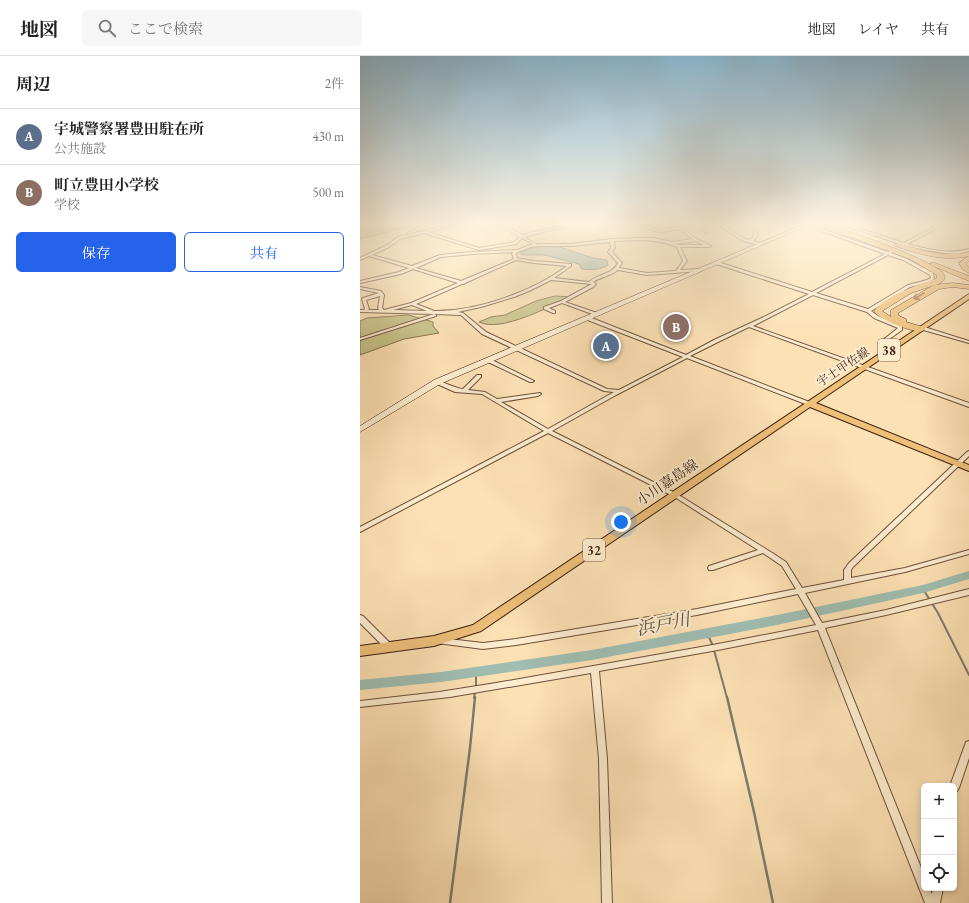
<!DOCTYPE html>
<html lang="ja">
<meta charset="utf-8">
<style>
:root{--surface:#fff;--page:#f6f6f6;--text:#222;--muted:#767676;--line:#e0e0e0;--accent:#2563eb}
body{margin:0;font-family:"EB Garamond","Noto Serif JP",serif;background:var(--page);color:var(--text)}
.controls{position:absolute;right:12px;bottom:12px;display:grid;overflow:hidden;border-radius:6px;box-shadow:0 2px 6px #0003}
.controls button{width:36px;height:36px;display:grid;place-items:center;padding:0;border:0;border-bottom:1px solid var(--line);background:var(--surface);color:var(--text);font:20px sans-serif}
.you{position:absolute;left:261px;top:466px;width:14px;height:14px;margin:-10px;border:3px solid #fff;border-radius:50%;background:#1a73e8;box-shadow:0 0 0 6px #1a73e833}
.badge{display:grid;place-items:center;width:26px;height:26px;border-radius:50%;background:var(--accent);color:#fff;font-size:13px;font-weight:700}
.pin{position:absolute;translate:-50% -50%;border:2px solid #fff;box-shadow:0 1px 4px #0006}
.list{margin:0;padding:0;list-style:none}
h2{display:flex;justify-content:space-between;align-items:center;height:52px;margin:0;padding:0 16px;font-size:17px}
h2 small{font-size:13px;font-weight:400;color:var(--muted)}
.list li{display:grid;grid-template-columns:26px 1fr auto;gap:12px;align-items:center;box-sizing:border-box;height:56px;padding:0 16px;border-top:1px solid var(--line)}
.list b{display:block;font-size:15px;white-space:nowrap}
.list p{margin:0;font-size:13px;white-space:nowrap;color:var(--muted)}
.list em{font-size:13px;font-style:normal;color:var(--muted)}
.actions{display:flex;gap:8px;padding:12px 16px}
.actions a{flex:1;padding:9px 0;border:1px solid var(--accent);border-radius:6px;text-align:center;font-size:14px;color:var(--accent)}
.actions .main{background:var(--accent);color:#fff}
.icon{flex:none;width:22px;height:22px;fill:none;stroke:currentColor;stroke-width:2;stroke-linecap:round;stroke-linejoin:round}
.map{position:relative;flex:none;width:609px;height:847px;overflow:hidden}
header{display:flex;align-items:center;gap:24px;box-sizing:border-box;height:56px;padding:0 20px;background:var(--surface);border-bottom:1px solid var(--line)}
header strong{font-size:19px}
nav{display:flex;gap:22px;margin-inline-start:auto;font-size:14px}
.search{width:280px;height:36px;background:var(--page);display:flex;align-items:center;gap:10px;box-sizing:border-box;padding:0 14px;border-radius:6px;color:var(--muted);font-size:15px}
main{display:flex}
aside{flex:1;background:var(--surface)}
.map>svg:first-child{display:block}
.green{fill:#c7c188;stroke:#82704c}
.water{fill:#9fbdb1;stroke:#787d71}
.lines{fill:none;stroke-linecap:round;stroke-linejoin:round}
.stream-far1{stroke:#787d71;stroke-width:2}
.stream{stroke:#787d71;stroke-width:2.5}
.river{fill:#9fbdb1;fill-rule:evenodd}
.street-casing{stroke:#6d4f3a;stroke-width:2}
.secondary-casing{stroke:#3d1e11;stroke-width:1}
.primary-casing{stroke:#3d1e11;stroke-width:2}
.highway-casing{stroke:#3d1e11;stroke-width:1}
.street{fill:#fdecce;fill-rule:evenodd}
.secondary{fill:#fdecce;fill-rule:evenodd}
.primary{fill:#eec07a;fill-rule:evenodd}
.highway{fill:#eec07a;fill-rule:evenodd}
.oneway{stroke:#966f46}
.labels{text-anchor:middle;stroke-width:4;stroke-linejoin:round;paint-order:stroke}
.far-street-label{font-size:12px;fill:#3d1e11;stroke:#fdecce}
.shield{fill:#fdecce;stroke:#775c4a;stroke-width:1}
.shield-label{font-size:13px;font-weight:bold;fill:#3d1e11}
.street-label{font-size:14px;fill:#3d1e11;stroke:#fdecce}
.near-water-label{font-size:18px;font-style:italic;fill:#5a4e41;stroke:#fdecce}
</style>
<header>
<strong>地図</strong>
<div class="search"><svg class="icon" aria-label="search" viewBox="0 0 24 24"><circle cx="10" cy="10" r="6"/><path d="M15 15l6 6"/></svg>ここで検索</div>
<nav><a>地図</a><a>レイヤ</a><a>共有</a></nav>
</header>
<main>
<aside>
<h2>周辺<small>2件</small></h2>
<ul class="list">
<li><span class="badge" style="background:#5c6f8a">A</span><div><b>宇城警察署豊田駐在所</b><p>公共施設</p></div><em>430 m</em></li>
<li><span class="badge" style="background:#8d6e63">B</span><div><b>町立豊田小学校</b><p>学校</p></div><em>500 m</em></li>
</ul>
<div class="actions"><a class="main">保存</a><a>共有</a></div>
</aside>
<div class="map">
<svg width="609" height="847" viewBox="0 0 609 847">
<rect width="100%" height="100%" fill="#fce1b4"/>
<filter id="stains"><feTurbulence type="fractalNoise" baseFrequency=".005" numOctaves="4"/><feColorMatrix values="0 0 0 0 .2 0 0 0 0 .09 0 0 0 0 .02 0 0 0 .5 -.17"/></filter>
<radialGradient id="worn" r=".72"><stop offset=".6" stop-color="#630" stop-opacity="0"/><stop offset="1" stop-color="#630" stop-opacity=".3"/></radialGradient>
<g class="green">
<path d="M 0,167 L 49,167 L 47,171 L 0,183 L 0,175 L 2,172 L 0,170 Z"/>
<path d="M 195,240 L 211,241 C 190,250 141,277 119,266 L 131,261 L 145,259 L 176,245 Z"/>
<path d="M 48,259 L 73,266 L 73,270 L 79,277 L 44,283 L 0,299 L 0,265 L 7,262 Z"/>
</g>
<path class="water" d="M 179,190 L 200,191 L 233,202 L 247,204 L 248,209 C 240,214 232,214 222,213 L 219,208 L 184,199 L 162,199 L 160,197 Z"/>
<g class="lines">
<g class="stream-far1">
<path d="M 563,533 L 578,557 L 609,619"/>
<path d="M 347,577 L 353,590"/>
<path d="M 354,594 L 367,642"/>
<path d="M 116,616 L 116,631"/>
<path d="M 114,642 L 115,636"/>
</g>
<g class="stream">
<path d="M 367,641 L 394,756 L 413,847"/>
<path d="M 90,847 L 110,692 L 115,641"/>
</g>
<path class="river" d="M 609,515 L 609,523 L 563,537 L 417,569 L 232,604 L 81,626 L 0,634 L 0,624 L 81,616 L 232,594 L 417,559 L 563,529 Z"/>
<g class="street-casing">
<g id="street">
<path d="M 69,167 L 73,167 L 50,178 L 47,177 Z"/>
<path d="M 98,167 L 103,167 L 68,176 L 119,192 L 154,186 L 160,181 L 136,167 L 140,167 L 162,179 L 212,167 L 266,167 L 264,168 L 212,169 L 164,181 L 176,188 L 212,188 L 252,183 L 280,182 L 293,182 L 312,186 L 333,183 L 319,173 L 302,176 L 295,175 L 275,167 C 284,167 293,173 302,174 L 337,168 L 334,167 L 340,168 L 352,167 L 341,170 L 341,171 L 347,175 L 345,176 L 338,172 L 337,170 L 323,173 L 337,183 L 351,190 L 349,191 L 320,191 L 327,205 L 320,214 L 340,213 L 342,214 L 341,215 L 287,219 L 258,214 C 250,220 241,221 233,226 L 236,228 L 233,231 L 205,246 L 237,257 L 237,259 L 235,259 L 202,247 L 189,252 L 195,255 L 195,257 L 193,257 L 184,253 L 184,251 L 201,245 L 232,228 L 191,224 L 169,235 L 154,241 L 121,251 L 98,256 L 103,257 L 126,276 L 247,333 L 259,334 L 323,301 L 225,263 L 225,261 L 229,261 L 326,299 L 356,283 L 406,260 L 449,238 L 356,208 L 356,206 L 358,206 L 452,236 L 525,198 L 439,167 L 444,167 L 528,196 L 532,195 L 533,196 L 531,197 L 545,202 L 573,217 L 574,223 L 569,226 L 550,231 L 511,255 L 518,260 L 542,270 L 542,274 L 528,284 L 538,288 L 538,290 L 534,290 L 523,284 L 538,272 L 514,262 L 507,256 L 453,239 L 393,270 L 609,347 L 609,351 L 389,271 L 360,285 L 330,300 L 452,347 L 453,348 L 452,349 L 448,349 L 327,302 L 256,339 L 192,375 L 317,438 L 414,498 L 426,506 L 442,532 L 484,524 L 484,514 L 489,507 L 607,396 L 609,395 L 609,400 L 493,511 L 491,514 L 491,522 L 545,512 L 609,494 L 609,498 L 545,516 L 445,537 L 462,567 L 526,554 L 609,533 L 609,539 L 526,559 L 465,572 L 564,819 L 564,832 L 569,832 L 572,838 L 573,832 L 583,832 L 580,847 L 565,847 L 458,574 L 358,594 L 239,615 L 247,703 L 252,847 L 242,847 L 239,703 L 231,617 L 90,641 L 0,651 L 0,645 L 79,636 L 136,627 L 358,588 L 456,569 L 438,538 L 337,559 L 156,589 L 123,593 L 77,587 L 76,585 L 77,583 L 80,582 L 123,587 L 156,583 L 337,553 L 436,533 L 422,510 L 403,497 L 353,514 L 349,514 L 348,512 L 349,510 L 398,494 L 313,440 L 188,377 L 0,476 L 0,471 L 184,375 L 122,338 L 95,336 L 75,327 L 75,325 C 84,325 93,332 103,333 L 117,319 L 121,319 L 121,321 L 108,334 L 125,336 L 137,343 L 180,337 L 181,338 L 178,340 L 141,346 L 188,373 L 254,336 L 244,335 L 122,278 L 101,259 L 74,258 L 76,259 L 76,260 L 0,284 L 0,282 L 74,258 L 0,256 L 0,254 L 4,254 L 5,253 L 2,243 L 3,242 L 19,237 L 0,233 L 0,231 L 21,235 L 24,239 L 22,252 L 24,254 L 51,247 L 98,227 L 53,213 L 41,218 L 0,227 L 0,225 L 39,216 L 49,212 L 9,200 L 0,204 L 0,202 L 27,189 L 38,181 ZM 64,177 L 119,194 L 156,188 L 162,182 L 173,188 L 157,194 L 113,196 L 80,199 L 52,210 L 12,199 L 29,191 L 40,183 ZM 280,184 C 293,184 304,186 317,191 L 323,205 L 316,215 L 287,217 L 259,212 L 262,207 L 252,196 L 255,192 L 254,185 ZM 336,185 L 344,189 L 318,189 L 315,188 ZM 250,186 L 251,192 L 248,196 L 258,207 C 252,219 239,217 229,226 L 194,222 L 211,210 L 211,208 L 174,205 L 157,202 L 156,198 L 156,197 L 171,191 L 180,190 L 212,190 ZM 153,196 L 152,198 L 154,203 L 101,225 L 56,212 L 81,201 L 113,198 ZM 528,199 L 543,204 L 570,219 L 571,222 L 567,224 L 548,229 L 508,253 L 456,237 ZM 156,204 L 174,207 L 207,210 C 172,236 116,256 73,255 L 72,254 L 56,248 L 102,228 L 104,228 L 105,227 ZM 20,240 L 18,252 L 19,254 L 8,254 L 9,253 L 6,244 ZM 52,249 L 67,255 L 33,254 Z"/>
<path d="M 355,167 L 359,167 L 385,183 L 390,184 L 394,179 L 393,175 L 396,174 L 398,179 L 393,185 L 402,188 L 400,189 L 383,185 Z"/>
<path d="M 478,167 L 483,167 L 544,187 L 582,167 L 586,167 L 547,188 C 568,193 588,199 609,193 L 609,195 L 598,198 L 583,197 L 565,194 L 543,189 Z"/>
<path d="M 560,271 L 564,271 L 609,285 L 609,287 L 560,273 Z"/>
<path d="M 126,303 L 130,303 L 174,325 L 172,326 L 170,326 L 126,305 Z"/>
<path d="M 0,559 L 3,560 L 33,590 L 34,592 L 33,594 L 30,595 L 27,594 L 0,567 Z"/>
<path d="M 609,685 L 609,702 L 599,732 L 597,735 L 594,736 L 594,730 L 590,730 L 605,689 L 606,686 Z"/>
</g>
</g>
<g class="secondary-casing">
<path id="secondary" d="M 447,167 L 453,167 L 80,328 L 0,376 L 0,370 L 74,324 Z"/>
</g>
<g class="primary-casing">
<path id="primary" d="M 609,238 L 609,243 L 456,347 L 609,409 L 609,415 L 450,351 L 121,575 L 74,590 L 0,600 L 0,590 L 74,580 L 113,569 Z"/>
</g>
<g class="highway-casing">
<g id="highway">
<path d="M 453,167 C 472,166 568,203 582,216 C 584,218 584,220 585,222 L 581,227 L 551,237 L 522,255 L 531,261 L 531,254 L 574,229 L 593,227 L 609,229 L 609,233 L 593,231 L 579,233 L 538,257 L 539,260 L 546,263 L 546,266 L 563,271 L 563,275 C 553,277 519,264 514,255 C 528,238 556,230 575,223 L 577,222 L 577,219 L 550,203 Z"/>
<path d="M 537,187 C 561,194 583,202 609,196 L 609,200 C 583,206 559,198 535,190 L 534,189 Z"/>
<path d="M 609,200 L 609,205 L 606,208 L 609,212 L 609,217 L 602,213 L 599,207 Z"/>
<path d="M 571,207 L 575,207 L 609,220 L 609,225 L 571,209 Z"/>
</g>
</g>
<use href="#street" class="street"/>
<use href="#secondary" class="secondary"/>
<use href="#primary" class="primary"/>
<use href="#highway" class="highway"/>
</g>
<defs><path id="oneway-shaft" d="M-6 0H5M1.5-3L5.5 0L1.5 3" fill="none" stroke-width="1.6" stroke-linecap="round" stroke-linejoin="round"/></defs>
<use class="oneway" href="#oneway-shaft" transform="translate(559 240) rotate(150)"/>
<linearGradient id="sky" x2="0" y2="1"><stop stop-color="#8bb8d2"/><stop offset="0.59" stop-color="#fef2dd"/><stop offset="1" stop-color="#fef2dd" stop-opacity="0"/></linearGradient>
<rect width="609" height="285" fill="url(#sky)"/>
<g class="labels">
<g class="far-street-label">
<text transform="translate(483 311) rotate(-34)" y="4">宇土甲佐線</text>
</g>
<g class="shield">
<rect x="518" y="283" width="22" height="22" rx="3"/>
<rect x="223" y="483" width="22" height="22" rx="3"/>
</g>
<g class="shield-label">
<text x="529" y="299">38</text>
<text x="234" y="499">32</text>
</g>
<g class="street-label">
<text transform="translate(307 426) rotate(-34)" y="5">小川嘉島線</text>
</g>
<g class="near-water-label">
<text transform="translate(303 568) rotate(-11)" y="6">浜戸川</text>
</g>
</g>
<rect width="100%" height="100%" filter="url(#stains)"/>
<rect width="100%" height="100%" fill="url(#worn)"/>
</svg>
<div class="controls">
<button>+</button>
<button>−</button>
<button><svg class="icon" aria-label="locate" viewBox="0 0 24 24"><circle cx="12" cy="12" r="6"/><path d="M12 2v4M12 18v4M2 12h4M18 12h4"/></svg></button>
</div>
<div class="you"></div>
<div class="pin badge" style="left:246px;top:290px;background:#5c6f8a">A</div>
<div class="pin badge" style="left:316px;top:271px;background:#8d6e63">B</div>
</div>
</main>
